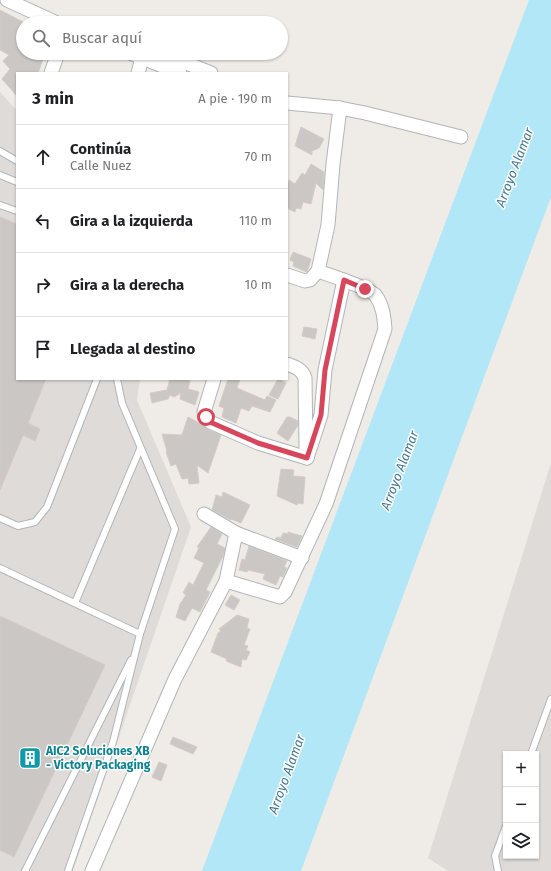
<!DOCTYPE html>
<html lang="es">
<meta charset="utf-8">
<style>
:root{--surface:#fff;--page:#f2f2f2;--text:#202124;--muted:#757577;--line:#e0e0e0}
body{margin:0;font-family:"Fira Sans",sans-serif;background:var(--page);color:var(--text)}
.controls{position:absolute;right:12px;bottom:12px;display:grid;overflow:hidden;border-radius:0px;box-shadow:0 1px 3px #0004}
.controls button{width:36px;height:36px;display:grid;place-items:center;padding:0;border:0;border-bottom:1px solid var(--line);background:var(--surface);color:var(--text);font:20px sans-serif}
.stop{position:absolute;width:12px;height:12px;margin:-9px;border:3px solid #d7465a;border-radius:50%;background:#fff}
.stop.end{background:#d7465a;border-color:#fff;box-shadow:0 1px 4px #0008}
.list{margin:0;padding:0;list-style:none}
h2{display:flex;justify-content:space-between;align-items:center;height:52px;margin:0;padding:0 16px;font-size:17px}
h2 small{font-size:13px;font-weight:400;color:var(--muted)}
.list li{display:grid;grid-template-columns:26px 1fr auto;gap:12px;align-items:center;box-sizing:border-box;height:64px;padding:0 16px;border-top:1px solid var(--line)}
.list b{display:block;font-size:15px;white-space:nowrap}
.list p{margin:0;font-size:13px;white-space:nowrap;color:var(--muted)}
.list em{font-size:13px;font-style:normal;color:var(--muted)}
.icon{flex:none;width:22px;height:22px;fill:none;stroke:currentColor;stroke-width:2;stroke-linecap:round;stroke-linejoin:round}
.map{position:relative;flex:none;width:551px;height:871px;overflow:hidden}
.search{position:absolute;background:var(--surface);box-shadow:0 1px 3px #0004;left:16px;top:16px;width:272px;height:44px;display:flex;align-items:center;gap:10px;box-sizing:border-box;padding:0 14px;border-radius:22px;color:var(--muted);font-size:15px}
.panel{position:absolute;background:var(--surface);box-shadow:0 1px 3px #0004;left:16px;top:72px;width:272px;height:308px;border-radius:0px}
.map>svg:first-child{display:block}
.industrial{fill:#dedbd9;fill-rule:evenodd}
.water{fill:#b1e7f6}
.building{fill:#cbc7c4;stroke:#d3ccc6}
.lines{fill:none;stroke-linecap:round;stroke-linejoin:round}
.lane-casing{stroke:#b2b5b8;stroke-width:8}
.street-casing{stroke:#b2b5b8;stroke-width:15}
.lane{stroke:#fff;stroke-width:6}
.street{stroke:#fff;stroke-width:13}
.route{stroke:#d7465a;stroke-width:5}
.labels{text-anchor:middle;stroke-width:3;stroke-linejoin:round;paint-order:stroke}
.culture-label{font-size:12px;font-weight:bold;fill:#0d838f;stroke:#fff;text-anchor:start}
.water-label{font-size:13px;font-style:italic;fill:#44788e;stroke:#fff}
</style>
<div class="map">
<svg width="551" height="871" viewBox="0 0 551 871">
<rect width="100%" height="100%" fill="#efece7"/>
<g class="industrial">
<path d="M 0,92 L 17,111 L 17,379 L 140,379 L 137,400 L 191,527 L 73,871 L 0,871 Z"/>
<path d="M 551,463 L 551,871 L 448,871 L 428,858 ZM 506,754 L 536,754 L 536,856 L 506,856 Z"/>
</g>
<path class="water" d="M 529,0 L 551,0 L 551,197 L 301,871 L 202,871 Z"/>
<g class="building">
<path d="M 0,10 L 23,22 L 23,53 L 45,53 L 38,73 L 17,73 L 17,96 L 2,79 L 10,69 L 3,61 L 9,55 L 0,50 Z"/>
<path d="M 301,127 L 324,139 L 319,148 L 312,151 L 312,155 L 295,146 Z"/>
<path d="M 311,164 L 324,172 L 323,190 L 316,183 L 311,204 L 303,202 L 301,209 L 296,208 L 295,212 L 287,208 L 287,189 L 289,180 L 295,184 L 302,173 L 305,175 Z"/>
<path d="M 0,217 L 17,224 L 17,379 L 46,379 L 28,423 L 40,429 L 35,441 L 23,435 L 0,490 Z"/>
<path d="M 293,252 L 311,259 L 307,272 L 293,266 L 294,262 L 290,260 Z"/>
<path d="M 304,327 L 317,329 L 315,339 L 302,336 Z"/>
<path d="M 170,379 L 185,379 L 190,381 L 188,389 L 199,392 L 195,405 L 180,399 L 181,393 L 174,397 L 170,395 L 168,399 L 152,403 L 150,393 L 167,390 Z"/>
<path d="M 228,379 L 240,379 L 237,388 L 265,400 L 267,396 L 276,400 L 270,412 L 252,406 L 249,411 L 241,408 L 236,423 L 222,417 L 224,408 L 219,406 Z"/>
<path d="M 278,379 L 286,383 L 278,399 L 269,395 Z"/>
<path d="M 188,417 L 203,425 L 207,429 L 221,435 L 208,473 L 197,465 L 199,483 L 189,484 L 188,478 L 182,479 L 176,464 L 171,466 L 166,452 L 167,451 L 162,434 L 182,435 Z"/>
<path d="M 287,417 L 290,417 L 298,421 L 298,425 L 288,441 L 277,433 Z"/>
<path d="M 281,469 L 294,470 L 293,476 L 305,477 L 303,504 L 298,503 L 297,505 L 277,496 Z"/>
<path d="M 223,492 L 250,505 L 241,523 L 231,519 L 231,520 L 212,510 L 216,495 L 222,497 Z"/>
<path d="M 211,527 L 222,534 L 217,544 L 225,548 L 223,556 L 206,590 L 210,592 L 200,612 L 192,608 L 185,621 L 176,617 L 180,604 L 186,595 L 183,593 L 189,582 L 193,585 L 204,563 L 194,558 L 199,548 L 197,547 Z"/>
<path d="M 288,532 L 302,536 L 297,547 L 275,539 L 277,537 L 281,538 L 283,533 L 288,534 Z"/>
<path d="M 249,546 L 287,561 L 284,567 L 287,568 L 283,577 L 280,576 L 276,585 L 263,579 L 265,574 L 248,570 L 247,572 L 239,570 L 242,559 L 245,560 Z"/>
<path d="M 231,595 L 240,600 L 234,610 L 225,605 Z"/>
<path d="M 237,615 L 249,619 L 247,628 L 250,629 L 244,645 L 248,646 L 246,650 L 250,652 L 246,660 L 242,659 L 241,667 L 226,661 L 227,659 L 211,652 L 218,633 L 221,631 L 219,629 Z"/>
<path d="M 0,616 L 105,665 L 14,857 L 0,850 Z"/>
<path d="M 173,737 L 197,747 L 193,754 L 170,744 Z"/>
<path d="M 159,762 L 167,765 L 161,781 L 152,777 Z"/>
</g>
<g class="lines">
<g class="lane-casing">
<g id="lane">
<path d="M 0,151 L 17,161"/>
<path d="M 0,175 L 17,182"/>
<path d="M 0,205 L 17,211"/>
<path d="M 117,379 L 122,403 L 175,529 L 140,634"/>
<path d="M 0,518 L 18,526 L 35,522 L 47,507 L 97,379"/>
<path d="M 0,568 L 140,634 L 113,742 L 68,871"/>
<path d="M 75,603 L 140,449"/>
<path d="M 531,754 L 551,699"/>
<path d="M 25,871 L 131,660"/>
<path d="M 498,871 L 495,856 L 506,826"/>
</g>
</g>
<g class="street-casing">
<g id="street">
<path d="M 7,0 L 57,23"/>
<path d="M 130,53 L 180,73"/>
<path d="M 161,53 L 211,73"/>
<path d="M 51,73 L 58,53"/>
<path d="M 138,73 L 142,58"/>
<path d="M 287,103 L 340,108 L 365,113 L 461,137"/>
<path d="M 287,275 L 305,281 L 310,280 L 318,271 L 328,225 L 333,164 L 340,108"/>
<path d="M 287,364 C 295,367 302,369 305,378 L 306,448"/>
<path d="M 214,379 L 204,412 L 210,422 L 258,443 L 307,458"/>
<path d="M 307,458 L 321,415 L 325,370 L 344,280"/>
<path d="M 204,514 L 236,533 L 302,558"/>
<path d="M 226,581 L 280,597 L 285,592 L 326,504 L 385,329 C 384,317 383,306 376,296 C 370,288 329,275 318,271"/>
<path d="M 92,871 L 175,679 L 226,581 L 236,533"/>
</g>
</g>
<use href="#lane" class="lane"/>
<use href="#street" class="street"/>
</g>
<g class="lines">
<path class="route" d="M 206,417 L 210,422 L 258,443 L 307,458 L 321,415 L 325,370 L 344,280 L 365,289"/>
</g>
<defs>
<g id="building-square" transform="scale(1.15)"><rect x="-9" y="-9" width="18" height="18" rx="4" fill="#0f9aa8" stroke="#fff"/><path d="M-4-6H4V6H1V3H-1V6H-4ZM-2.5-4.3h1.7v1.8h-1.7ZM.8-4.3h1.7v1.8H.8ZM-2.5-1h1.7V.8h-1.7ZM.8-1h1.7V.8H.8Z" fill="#fff"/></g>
</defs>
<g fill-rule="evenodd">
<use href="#building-square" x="30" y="758"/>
</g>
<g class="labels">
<g class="culture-label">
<text x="46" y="755">AIC2 Soluciones XB<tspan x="46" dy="14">- Victory Packaging</tspan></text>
</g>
<g class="water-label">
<text transform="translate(514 167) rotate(-69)" y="5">Arroyo Alamar</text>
<text transform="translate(399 470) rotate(-69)" y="5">Arroyo Alamar</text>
<text transform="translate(286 774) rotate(-70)" y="5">Arroyo Alamar</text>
</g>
</g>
</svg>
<div class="controls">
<button>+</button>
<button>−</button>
<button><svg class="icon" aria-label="layers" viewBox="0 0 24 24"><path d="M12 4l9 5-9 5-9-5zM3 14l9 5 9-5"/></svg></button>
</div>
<div class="stop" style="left:206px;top:417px"></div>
<div class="stop end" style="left:365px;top:289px"></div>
<div class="search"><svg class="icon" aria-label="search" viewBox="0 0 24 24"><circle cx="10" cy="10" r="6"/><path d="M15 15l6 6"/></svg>Buscar aquí</div>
<section class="panel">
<h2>3 min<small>A pie · 190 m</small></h2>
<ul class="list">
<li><svg class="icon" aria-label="ahead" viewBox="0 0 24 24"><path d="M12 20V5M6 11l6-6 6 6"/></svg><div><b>Continúa</b><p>Calle Nuez</p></div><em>70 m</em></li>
<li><svg class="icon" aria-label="left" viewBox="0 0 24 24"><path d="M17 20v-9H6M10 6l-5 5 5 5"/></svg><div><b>Gira a la izquierda</b></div><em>110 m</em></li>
<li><svg class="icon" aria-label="right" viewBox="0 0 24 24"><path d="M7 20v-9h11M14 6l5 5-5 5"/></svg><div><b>Gira a la derecha</b></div><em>10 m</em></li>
<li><svg class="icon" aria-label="arrive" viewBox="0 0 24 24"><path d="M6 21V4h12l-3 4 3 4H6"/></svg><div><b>Llegada al destino</b></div></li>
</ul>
</section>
</div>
